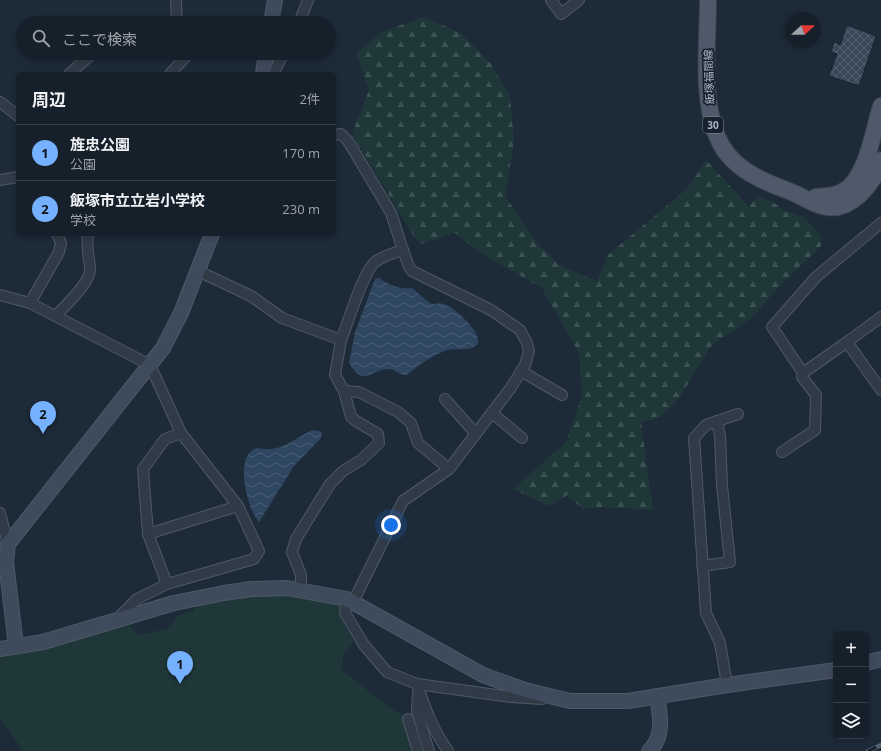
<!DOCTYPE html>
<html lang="ja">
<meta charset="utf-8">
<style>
:root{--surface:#16202a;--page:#1f2832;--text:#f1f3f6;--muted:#9ea3a8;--line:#353e47;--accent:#76b1ff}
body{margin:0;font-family:"Open Sans","Noto Sans JP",sans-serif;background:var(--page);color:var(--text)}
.controls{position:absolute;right:12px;bottom:12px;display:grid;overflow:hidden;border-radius:6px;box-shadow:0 2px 6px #0003}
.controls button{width:36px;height:36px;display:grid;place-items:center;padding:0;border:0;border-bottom:1px solid var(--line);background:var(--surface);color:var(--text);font:20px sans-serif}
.compass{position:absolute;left:785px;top:12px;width:36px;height:36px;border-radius:50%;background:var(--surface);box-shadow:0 2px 6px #0003;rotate:69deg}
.you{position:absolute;left:391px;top:525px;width:14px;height:14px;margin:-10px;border:3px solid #fff;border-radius:50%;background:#1a73e8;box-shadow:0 0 0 6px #1a73e833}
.badge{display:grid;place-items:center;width:26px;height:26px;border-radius:50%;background:var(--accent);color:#111;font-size:13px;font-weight:700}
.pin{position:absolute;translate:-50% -33px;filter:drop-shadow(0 1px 2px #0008)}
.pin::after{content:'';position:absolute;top:21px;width:14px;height:12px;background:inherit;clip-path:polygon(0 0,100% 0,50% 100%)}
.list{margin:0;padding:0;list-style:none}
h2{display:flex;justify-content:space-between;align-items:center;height:52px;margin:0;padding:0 16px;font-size:17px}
h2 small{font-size:13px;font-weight:400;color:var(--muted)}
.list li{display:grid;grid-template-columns:26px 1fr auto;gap:12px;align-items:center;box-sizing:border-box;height:56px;padding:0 16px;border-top:1px solid var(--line)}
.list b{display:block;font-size:15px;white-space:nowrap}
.list p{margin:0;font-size:13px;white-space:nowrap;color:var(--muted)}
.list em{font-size:13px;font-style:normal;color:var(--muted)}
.icon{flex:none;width:22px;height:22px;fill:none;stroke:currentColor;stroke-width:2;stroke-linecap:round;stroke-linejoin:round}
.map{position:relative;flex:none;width:881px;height:751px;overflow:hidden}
.search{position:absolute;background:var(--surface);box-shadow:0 2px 6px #0003;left:16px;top:16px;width:320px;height:44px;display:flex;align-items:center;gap:10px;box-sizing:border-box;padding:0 14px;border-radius:22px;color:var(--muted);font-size:15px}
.panel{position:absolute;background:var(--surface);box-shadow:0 2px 6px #0003;left:16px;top:72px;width:320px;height:164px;border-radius:6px}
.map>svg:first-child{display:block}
.forest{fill:url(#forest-firs)}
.green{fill:#1f3739}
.water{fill:url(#water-waves)}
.building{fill:url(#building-cross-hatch);stroke:#19222e}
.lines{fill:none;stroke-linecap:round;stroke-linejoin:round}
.street-casing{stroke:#4e5966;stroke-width:12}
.secondary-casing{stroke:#4e5966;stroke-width:16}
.primary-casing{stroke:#3a4451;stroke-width:18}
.street{stroke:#313b48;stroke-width:10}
.secondary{stroke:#3e4b5c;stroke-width:14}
.primary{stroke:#4e5a69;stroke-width:16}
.rail-casing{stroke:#526070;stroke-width:4.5}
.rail{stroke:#17212c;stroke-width:3;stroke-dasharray:9;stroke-linecap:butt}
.labels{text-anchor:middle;stroke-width:3.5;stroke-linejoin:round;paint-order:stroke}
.shield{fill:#17212c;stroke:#7e8997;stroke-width:1}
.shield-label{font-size:10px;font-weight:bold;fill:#aab6c5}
.street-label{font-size:11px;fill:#aab6c5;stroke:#17212c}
</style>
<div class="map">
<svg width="881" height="751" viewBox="0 0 881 751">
<defs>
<pattern id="forest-firs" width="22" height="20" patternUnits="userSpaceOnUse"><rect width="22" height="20" fill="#1f3739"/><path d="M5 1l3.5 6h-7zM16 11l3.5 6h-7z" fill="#3d5254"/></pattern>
<pattern id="water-waves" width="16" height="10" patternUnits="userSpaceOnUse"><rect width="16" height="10" fill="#2f4661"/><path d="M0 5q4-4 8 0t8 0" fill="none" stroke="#4a5e76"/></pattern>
<pattern id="building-cross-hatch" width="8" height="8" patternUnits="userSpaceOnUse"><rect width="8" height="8" fill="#394858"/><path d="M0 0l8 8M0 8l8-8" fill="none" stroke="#53606e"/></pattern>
</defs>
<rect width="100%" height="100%" fill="#1d2a38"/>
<path class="forest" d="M 423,17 L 461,33 L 492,65 L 510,97 L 514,141 L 505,196 L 535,240 L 559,265 L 597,281 L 608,255 L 688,188 L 706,160 L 749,207 L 757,196 L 772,201 L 783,210 L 805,218 L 820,235 L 821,246 L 775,291 L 753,317 L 712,345 L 676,403 L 659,418 L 641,422 L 653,510 L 601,507 L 583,509 L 567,495 L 549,506 L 513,489 L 566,442 L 582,396 L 579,353 L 542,288 L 479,252 L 455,233 L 421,244 L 411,232 L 352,134 L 369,90 L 356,53 L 382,32 Z"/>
<path class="green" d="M 278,593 L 342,602 C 336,616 347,629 354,642 L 343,655 L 342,670 L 393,710 L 401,713 L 412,740 L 413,751 L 21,751 L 19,745 L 0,717 L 0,656 L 45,646 L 127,622 L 138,635 L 167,629 L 179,615 L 193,611 L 195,606 Z"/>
<g class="water">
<path d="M 379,278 C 391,286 398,289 412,288 L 431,304 C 435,304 441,303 444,304 C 455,308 481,331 478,344 C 469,352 459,348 448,350 C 432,355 419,365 407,375 C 398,375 395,368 387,369 C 369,371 363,387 349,363 L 355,332 L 375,279 Z"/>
<path d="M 313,430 L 320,431 L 322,433 L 321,438 L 294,466 L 259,522 C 247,509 233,454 257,448 C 282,453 292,439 313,430 Z"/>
</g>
<path class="building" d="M 847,25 L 876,36 L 859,86 L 829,76 L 837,54 L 831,52 L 834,42 L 840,45 Z"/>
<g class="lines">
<g class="street-casing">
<g id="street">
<path d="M 176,0 L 177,23"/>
<path d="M 551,0 L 561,14 L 579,0"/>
<path d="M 299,23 L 308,0"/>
<path d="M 69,74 L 93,53"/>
<path d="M 170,74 L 189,53"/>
<path d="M 273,74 L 284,53"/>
<path d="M 0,102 L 18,116"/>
<path d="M 334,135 L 341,134 L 348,141 L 391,213 L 403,250 C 393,253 383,256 375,262 C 363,272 348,323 341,340"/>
<path d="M 0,180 L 18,177"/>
<path d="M 881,223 L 816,277 L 772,327 L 803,373 L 847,342 L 881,390"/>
<path d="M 403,250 L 409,267 L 412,271 L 491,310 L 520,330 L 527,343 L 529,351 L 525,365 L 510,389 L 449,469"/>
<path d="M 198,271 L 251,296 L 282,318 L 341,340 L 335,375 L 344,391 L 359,392 L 398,412 L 411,423 L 418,443 L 449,469 L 403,501 L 353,602"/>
<path d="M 0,295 L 30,303 L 150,365 L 181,433 L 238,506 L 259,551 L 254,559 L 167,584 L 137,599 L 116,620"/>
<path d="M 30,303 L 59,252 L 61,243 L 57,234"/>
<path d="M 56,316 C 65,305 91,283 90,268 C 89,257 86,246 88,234"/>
<path d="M 847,342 L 881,317"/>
<path d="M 521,371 L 562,395"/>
<path d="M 445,399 L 476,434"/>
<path d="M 492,413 L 522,438"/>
<path d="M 782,452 L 815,430 L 816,395 L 802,377 L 803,373"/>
<path d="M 0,513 L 8,544"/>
<path d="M 148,534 L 238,506"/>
<path d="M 702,566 L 730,562 L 722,485 L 720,436 L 717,421"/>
<path d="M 167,584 L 148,534 L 143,469 L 165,439 L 181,433"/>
<path d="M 301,589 L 301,575 L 292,552 L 296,539 L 330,484 L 343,471 L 361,460 L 379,443 L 378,434 L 356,421 L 351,417 L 344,391"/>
<path d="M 347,599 L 345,613 L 364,645 L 387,672 L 417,684 C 425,708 433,730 448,751"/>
<path d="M 417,684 L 511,697 L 542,699"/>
<path d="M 727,685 L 720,643 L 706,613 L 694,438 L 706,425 L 738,414"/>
<path d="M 418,693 L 417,711 L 429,751"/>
<path d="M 408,719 L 418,751"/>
</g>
</g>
<g class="secondary-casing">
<g id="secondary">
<path d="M 271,23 L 275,0"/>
<path d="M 263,74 L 266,53"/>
<path d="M 16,646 L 6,562 L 8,544 L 163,348 L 181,313 L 212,234"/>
<path d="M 0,649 L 43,642 L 174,603 L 224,593 L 252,589 L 287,588 L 347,599 L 483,675 L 525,690 L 570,701 L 628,701 L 727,685 L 836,670"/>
<path d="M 866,663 L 881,659"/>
<path d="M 649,751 C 665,737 660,714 657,696"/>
</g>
</g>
<g class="primary-casing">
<g id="primary">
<path d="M 708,0 C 708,42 701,97 717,136 C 729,167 759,180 789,191 C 800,195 811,203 822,206 C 850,214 874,184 881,160"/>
<path d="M 816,197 C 827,196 839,196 848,188 C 867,173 874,129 881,106"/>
</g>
</g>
<use href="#street" class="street"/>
<use href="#secondary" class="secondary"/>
<use href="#primary" class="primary"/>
<g class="rail-casing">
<path id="rail" d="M 868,751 L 881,745"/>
</g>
<use href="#rail" class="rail"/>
</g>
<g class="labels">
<rect class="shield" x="703" y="117" width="20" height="16" rx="3"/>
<g class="shield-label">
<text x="713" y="129">30</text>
</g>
<g class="street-label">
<text transform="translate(709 77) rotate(-92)" y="4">飯塚福間線</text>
</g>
</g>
</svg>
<div class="controls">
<button>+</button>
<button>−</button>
<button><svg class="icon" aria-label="layers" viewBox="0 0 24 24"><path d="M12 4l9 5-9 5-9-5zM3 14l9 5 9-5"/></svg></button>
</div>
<svg class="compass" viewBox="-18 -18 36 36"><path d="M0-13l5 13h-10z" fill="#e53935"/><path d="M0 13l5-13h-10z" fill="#9ea3a8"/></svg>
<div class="you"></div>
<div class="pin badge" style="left:180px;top:684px">1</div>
<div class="pin badge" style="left:43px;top:434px">2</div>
<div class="search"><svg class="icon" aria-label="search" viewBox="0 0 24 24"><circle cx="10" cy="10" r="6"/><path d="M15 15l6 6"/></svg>ここで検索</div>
<section class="panel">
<h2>周辺<small>2件</small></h2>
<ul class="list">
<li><span class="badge">1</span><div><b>旌忠公園</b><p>公園</p></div><em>170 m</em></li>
<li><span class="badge">2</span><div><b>飯塚市立立岩小学校</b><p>学校</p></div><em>230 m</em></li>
</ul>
</section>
</div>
